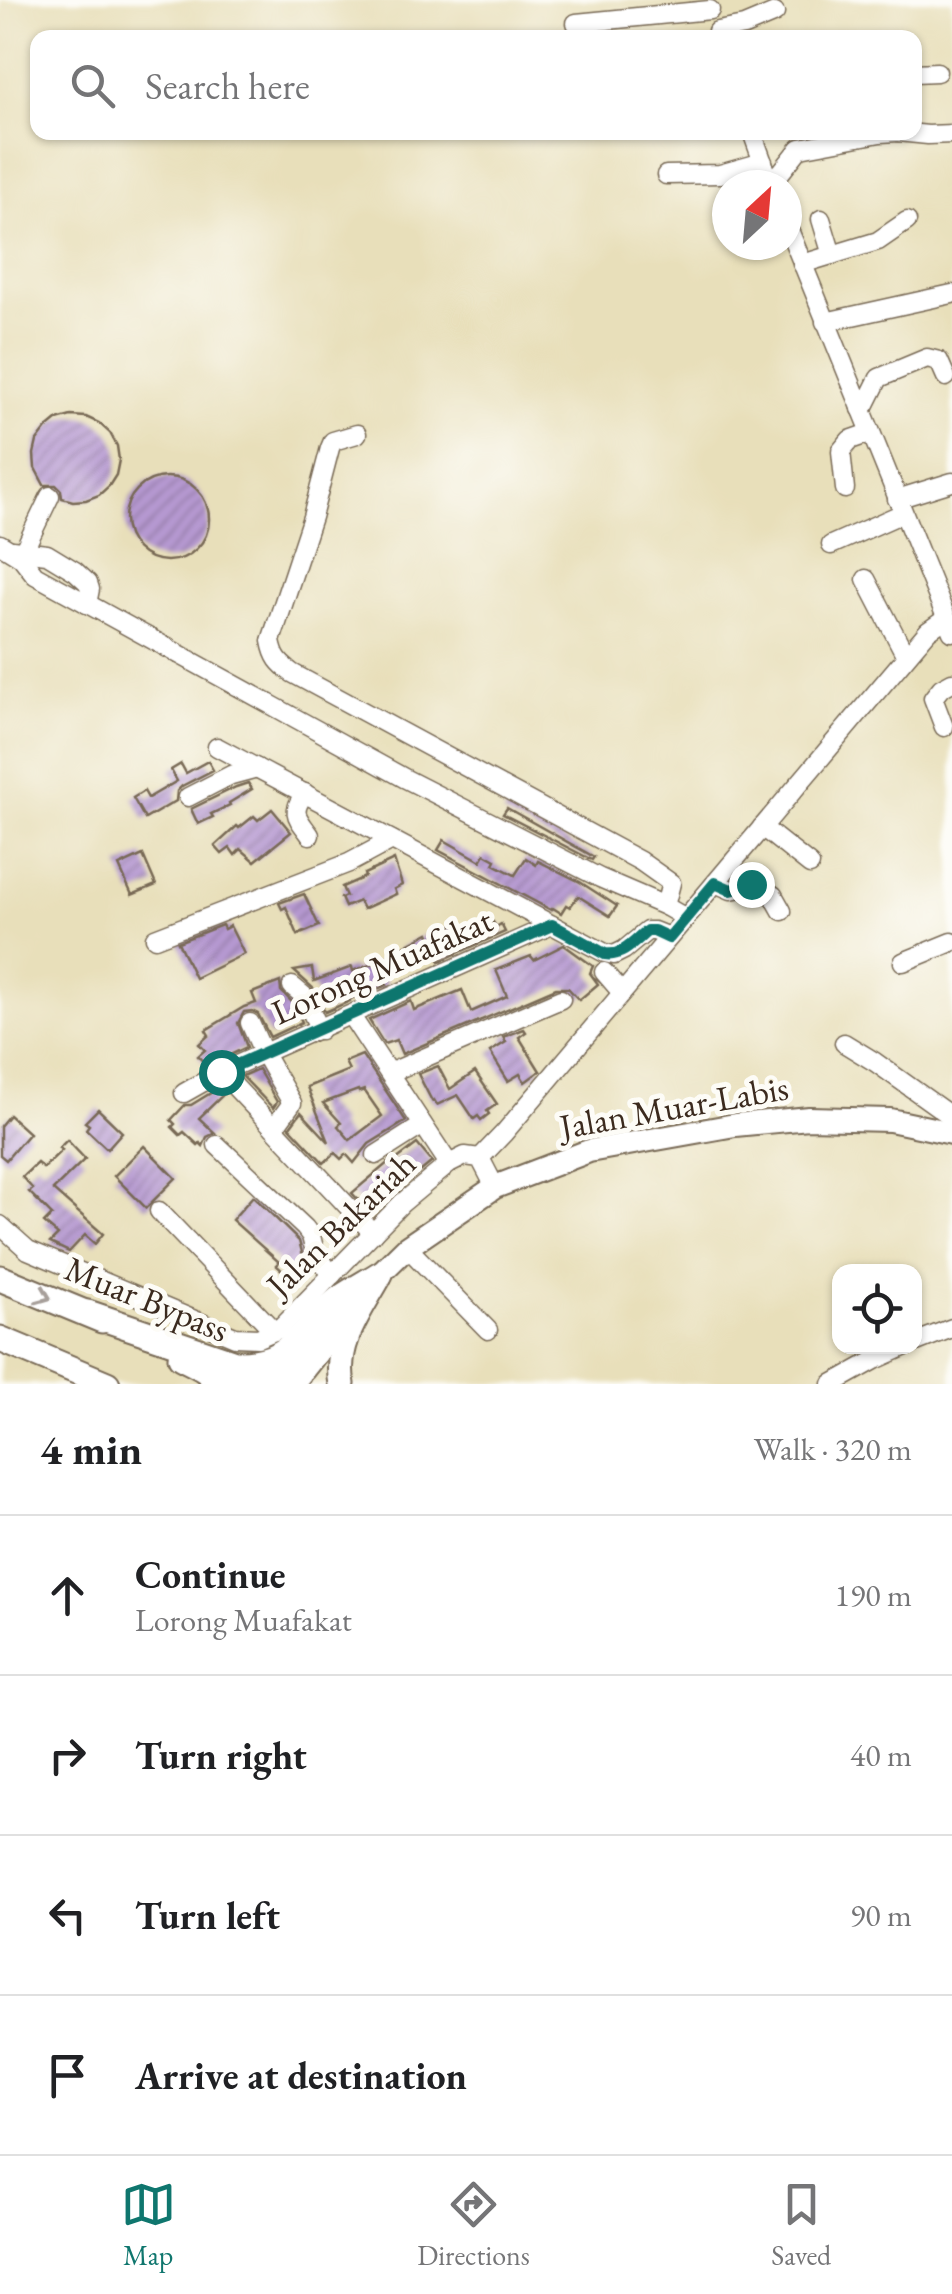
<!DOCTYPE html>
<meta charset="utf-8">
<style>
:root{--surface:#fff;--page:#f2f2f2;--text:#202124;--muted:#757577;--line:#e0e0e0;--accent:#0f766e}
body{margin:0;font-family:"EB Garamond",serif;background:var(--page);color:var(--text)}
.controls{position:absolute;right:30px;bottom:30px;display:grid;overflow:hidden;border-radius:20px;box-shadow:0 2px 8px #0004}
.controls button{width:90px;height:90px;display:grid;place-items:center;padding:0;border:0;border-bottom:2px solid var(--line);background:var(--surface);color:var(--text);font:50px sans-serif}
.compass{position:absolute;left:712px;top:170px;width:90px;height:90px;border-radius:50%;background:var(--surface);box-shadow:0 2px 8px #0004;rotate:26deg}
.stop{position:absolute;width:30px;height:30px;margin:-22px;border:8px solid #0f766e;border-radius:50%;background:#fff}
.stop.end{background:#0f766e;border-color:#fff;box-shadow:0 2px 10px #0008}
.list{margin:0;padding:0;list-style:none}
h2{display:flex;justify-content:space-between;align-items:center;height:130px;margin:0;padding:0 40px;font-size:42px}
h2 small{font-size:32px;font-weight:400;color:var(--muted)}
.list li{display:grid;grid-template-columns:65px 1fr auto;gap:30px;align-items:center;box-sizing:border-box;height:160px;padding:0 40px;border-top:2px solid var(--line)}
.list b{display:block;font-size:38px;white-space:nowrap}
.list p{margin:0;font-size:32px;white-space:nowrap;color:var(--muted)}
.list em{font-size:32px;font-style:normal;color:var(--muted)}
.icon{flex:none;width:55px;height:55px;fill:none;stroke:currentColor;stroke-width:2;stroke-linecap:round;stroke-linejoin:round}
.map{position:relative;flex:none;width:952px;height:1384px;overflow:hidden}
.search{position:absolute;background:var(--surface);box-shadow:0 2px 8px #0004;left:30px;right:30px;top:30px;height:110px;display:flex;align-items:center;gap:25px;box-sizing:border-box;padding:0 35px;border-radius:20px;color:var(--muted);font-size:38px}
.sheet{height:770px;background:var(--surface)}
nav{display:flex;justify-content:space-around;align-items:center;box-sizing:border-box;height:140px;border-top:2px solid var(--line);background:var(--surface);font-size:28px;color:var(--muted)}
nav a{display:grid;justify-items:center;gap:5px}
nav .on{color:var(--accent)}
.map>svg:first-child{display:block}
.building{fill:url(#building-hatch);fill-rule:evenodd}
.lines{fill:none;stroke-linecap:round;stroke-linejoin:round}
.minor-casing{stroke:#786955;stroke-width:21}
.major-casing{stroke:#786955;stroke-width:26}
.highway-casing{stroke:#786955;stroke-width:29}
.minor{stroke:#fff;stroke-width:18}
.major{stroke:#fff;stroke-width:22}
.highway{stroke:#fff;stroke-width:25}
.oneway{stroke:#a79f9a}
.route{stroke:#0f766e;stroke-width:12}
.labels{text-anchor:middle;stroke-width:10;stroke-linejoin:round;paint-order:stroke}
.street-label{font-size:35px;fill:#3b2a1e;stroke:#fdfcf7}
</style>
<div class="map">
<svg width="952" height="1384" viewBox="0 0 952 1384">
<defs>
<pattern id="building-hatch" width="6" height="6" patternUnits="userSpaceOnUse" patternTransform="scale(2.5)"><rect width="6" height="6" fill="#b699d1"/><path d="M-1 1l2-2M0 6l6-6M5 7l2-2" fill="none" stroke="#957da9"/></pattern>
</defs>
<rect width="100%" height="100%" fill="#fdfcf7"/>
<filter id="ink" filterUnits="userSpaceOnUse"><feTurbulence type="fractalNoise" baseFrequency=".01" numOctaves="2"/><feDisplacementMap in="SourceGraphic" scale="20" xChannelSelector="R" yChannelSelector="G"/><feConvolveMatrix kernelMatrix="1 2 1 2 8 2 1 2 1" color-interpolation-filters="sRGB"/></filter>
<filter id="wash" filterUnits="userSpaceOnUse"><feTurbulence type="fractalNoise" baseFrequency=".0048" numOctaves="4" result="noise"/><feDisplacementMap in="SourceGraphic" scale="40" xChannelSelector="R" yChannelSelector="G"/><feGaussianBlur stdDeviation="2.25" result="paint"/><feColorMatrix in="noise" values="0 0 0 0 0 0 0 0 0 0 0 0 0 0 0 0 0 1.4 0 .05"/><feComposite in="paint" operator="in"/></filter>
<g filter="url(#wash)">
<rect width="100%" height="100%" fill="#e8dfba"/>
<g id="blocks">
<g class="building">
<path d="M 71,416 L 86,417 L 99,423 L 110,433 L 117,446 L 119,460 L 116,475 L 109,486 L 99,495 L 86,500 L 73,501 L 62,498 L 61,490 L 56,485 L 44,485 L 35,468 L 34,454 L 37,441 L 46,429 L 57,420 Z"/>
<circle cx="167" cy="519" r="42"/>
<path d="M 208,761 L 213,770 L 182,786 L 177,791 L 176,801 L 145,819 L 133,798 L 144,791 L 148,798 L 177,781 L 171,770 L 181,764 L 186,773 Z"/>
<path d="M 248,783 L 252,789 L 229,803 L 230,805 L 211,814 L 213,817 L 198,824 L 191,809 L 236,787 Z"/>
<path d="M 507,808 L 594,857 L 592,860 L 503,814 Z"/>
<path d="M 272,809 L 291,832 L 255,861 L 241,849 L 235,855 L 230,848 L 222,854 L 215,846 L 237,826 L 239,828 L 254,816 L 258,820 Z"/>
<path d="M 444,840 L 481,861 L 485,854 L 496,860 L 494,864 L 515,875 L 526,858 L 536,865 L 538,861 L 580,882 L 617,906 L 610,916 L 578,896 L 570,907 L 566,905 L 561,913 L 553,908 L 551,910 L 438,850 Z"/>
<path d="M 143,855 L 156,885 L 132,895 L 119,866 Z"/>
<path d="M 394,860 L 402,885 L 394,889 L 396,894 L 363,909 L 359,901 L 345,907 L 341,898 L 346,896 L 342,887 L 365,877 L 364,874 Z"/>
<path d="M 304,894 L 319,926 L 298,935 L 286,907 L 282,909 L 279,903 Z"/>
<path d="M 493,922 L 496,927 L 501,924 L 505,932 L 440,961 L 434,952 L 409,965 L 400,948 L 429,933 L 431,938 L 455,924 L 464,939 Z"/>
<path d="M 222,925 L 224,929 L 230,926 L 244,954 L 195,978 L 178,942 Z"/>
<path d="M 564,945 L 593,966 L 590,973 L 598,984 L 579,1000 L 568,988 L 556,988 L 402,1054 L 396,1040 L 384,1044 L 369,1020 L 411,1001 L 414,1010 L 462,990 L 471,1012 L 507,996 L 496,970 L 531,956 L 534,960 Z"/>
<path d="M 378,962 L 387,985 L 350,999 L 350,1001 L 325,1012 L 315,990 L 294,971 L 312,968 L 314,981 L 352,967 L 353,971 Z"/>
<path d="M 280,982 L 281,991 L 294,1004 L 302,1022 L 270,1037 L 258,1014 L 252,1011 L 244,1012 L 238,1023 L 247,1047 L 207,1066 L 198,1056 L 205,1050 L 199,1044 L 209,1035 L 206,1030 L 244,1007 L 256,1003 L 252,993 Z"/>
<path d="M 524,1029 L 526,1032 L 519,1037 L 540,1071 L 525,1082 L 520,1074 L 508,1081 L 490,1052 L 506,1042 L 503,1037 Z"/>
<path d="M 362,1055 L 406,1121 L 369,1144 L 354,1163 L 346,1154 L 341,1159 L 335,1153 L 324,1163 L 290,1127 L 301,1112 L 329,1142 L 307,1087 L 349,1070 L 345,1062 ZM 358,1090 L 359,1092 L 364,1090 L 382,1116 L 350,1140 L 338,1126 L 341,1123 L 323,1103 Z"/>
<path d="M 438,1066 L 450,1089 L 475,1072 L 497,1104 L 487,1111 L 489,1114 L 481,1120 L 478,1116 L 474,1119 L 458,1095 L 437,1105 L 434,1100 L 432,1101 L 418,1074 Z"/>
<path d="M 258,1069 L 277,1102 L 273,1108 L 242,1076 Z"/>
<path d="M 219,1088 L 224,1094 L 199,1118 L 215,1133 L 207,1137 L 203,1146 L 200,1143 L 198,1145 L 184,1132 L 180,1135 L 172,1127 L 175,1124 L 171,1120 L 185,1105 L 191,1105 Z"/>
<path d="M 98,1109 L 122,1132 L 107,1149 L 86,1129 L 89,1125 L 85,1122 Z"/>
<path d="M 9,1115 L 29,1133 L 6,1160 L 0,1155 L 0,1126 Z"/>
<path d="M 67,1140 L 85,1159 L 53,1190 L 103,1234 L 95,1244 L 85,1235 L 69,1252 L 50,1243 L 58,1235 L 44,1223 L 52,1215 L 29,1192 L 33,1189 L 22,1177 L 37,1163 L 43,1168 L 62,1150 L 59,1148 Z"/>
<path d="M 417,1144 L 432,1162 L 392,1195 L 389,1191 L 367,1209 L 352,1193 L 390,1161 L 392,1163 Z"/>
<path d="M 144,1146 L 176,1178 L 146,1208 L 114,1176 Z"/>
<path d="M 253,1196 L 299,1241 L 303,1256 L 309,1265 L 294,1281 L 276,1265 L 279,1262 L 232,1220 Z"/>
</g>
</g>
</g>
<g filter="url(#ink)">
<use href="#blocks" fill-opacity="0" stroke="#786955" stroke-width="2.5"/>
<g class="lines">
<g class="minor-casing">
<g id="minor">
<path d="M 576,23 L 710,10"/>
<path d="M 717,31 L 744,26 L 775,13"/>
<path d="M 914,73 L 937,72"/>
<path d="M 752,132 L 766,171"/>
<path d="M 898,132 L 928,135 L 952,134"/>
<path d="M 666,175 L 720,174 L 763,162"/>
<path d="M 770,181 L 781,172 L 800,148 L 880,133 L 897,132"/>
<path d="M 821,219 L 832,255"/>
<path d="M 787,225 L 952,632"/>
<path d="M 802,264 L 878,241 L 907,221"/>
<path d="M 825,322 L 952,294"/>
<path d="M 861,409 L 866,404 L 879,378 L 927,358 L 939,361 L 946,377"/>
<path d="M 357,434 L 333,441 L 330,448 L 312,517 L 271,641 C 274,658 279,663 292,673 L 640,861 L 671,883 L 665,906"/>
<path d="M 845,489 L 841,451 L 850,440 L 870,433"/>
<path d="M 897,499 L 952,482"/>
<path d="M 0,544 L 21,557 L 35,575 L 406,779 L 600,878 L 665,906 L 686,918"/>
<path d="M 831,545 L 903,513"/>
<path d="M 12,550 L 47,554 L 75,571 L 88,583 L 90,589 L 87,604"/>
<path d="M 24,550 L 50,496"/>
<path d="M 866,579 L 906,656"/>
<path d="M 944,727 L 933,698 L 941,688 L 952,682"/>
<path d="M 217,747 L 605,953 L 614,955 L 624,950 L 647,931 L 654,931 L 669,937"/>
<path d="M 305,793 C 290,813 297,817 310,835"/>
<path d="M 188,797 L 231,775 L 257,768"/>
<path d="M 762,827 L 810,865"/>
<path d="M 715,883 L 731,890 L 755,885 L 773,895 L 782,911"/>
<path d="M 155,938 L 349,863 L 392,840"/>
<path d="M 903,962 L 952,942"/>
<path d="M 604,972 L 622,993"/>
<path d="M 292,986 L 304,996 L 320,1030"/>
<path d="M 351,1016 L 449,1164"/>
<path d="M 250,1023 L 264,1054 L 292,1103 L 274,1128"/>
<path d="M 844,1043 L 875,1062 L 952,1117"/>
<path d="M 221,1072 L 373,1233"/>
<path d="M 389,1073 L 561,999"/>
<path d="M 184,1093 L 221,1072 L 552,925"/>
<path d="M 217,1145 L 305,1228 L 311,1236 L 315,1252 L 332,1275"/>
<path d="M 376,1155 L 423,1125"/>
<path d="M 480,1158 L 504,1133 L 928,631 L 945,619"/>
<path d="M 159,1211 L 274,1331"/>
<path d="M 0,1225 L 28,1250 L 235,1337 L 258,1338 L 279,1329 L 402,1203 L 449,1164 L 465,1156 L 480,1158 L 495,1187"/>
<path d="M 407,1247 L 488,1330"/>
<path d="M 914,1343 L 952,1328"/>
<path d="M 832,1384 L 875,1360 L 906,1346"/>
</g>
</g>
<g class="major-casing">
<g id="major">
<path d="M 366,1287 L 407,1247 L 495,1187 L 589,1151 L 735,1125 L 809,1118 L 890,1120 L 952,1133"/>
<path d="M 268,1384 L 315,1338"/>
<path d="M 292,1384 L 356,1304"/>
</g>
</g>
<g class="highway-casing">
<g id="highway">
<path d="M 0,1278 L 102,1320"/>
<path d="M 88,1313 L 235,1363 C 292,1365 300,1330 339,1299 C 352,1290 367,1282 380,1274"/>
<path d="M 0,1339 L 107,1384"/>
<path d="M 181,1357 C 194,1364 211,1370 217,1384"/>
<path d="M 227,1369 L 268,1384"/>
<path d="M 342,1384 C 334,1344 359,1312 378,1278"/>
</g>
</g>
<use href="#minor" class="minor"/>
<use href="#major" class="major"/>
<use href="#highway" class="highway"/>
</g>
<defs><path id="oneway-chevron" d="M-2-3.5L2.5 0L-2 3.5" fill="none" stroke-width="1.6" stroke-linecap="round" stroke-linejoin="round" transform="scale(2.5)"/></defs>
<use class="oneway" href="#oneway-chevron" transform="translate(44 1296) rotate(22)"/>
</g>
<g class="lines" filter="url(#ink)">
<path class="route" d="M 221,1072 L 552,925 L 605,954 C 622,957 634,942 647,931 L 654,931 L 669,938 L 715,883 L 731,890 L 751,884"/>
</g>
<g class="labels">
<g class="street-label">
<text transform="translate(382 966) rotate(-24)" y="12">Lorong Muafakat</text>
<text transform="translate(674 1107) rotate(-10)" y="12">Jalan Muar-Labis</text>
<text transform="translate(341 1224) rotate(-44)" y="12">Jalan Bakariah</text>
<text transform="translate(147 1299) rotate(22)" y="12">Muar Bypass</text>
</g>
</g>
</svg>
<div class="controls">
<button><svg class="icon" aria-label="locate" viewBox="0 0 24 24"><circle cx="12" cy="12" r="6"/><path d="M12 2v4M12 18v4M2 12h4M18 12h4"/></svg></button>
</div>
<svg class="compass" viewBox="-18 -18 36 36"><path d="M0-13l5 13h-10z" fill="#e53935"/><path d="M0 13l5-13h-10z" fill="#757577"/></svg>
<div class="stop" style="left:221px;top:1072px"></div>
<div class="stop end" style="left:751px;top:884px"></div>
<div class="search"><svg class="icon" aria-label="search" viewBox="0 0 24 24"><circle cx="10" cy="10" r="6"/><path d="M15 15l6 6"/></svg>Search here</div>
</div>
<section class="sheet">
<h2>4 min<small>Walk · 320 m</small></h2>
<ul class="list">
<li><svg class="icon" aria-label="ahead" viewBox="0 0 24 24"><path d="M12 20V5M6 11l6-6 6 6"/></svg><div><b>Continue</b><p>Lorong Muafakat</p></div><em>190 m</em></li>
<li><svg class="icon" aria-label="right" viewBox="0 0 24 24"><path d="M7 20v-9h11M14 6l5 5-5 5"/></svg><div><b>Turn right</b></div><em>40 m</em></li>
<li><svg class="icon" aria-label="left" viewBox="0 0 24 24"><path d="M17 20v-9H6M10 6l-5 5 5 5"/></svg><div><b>Turn left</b></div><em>90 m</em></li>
<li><svg class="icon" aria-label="arrive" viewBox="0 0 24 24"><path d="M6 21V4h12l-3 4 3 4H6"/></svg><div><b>Arrive at destination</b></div></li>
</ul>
</section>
<nav>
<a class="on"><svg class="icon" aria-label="map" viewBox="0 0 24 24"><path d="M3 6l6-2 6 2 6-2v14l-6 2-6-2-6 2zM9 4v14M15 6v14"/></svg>Map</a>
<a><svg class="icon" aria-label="directions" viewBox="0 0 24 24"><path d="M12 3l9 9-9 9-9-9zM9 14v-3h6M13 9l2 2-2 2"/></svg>Directions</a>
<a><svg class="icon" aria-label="saved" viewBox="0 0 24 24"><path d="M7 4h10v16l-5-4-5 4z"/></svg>Saved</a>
</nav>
